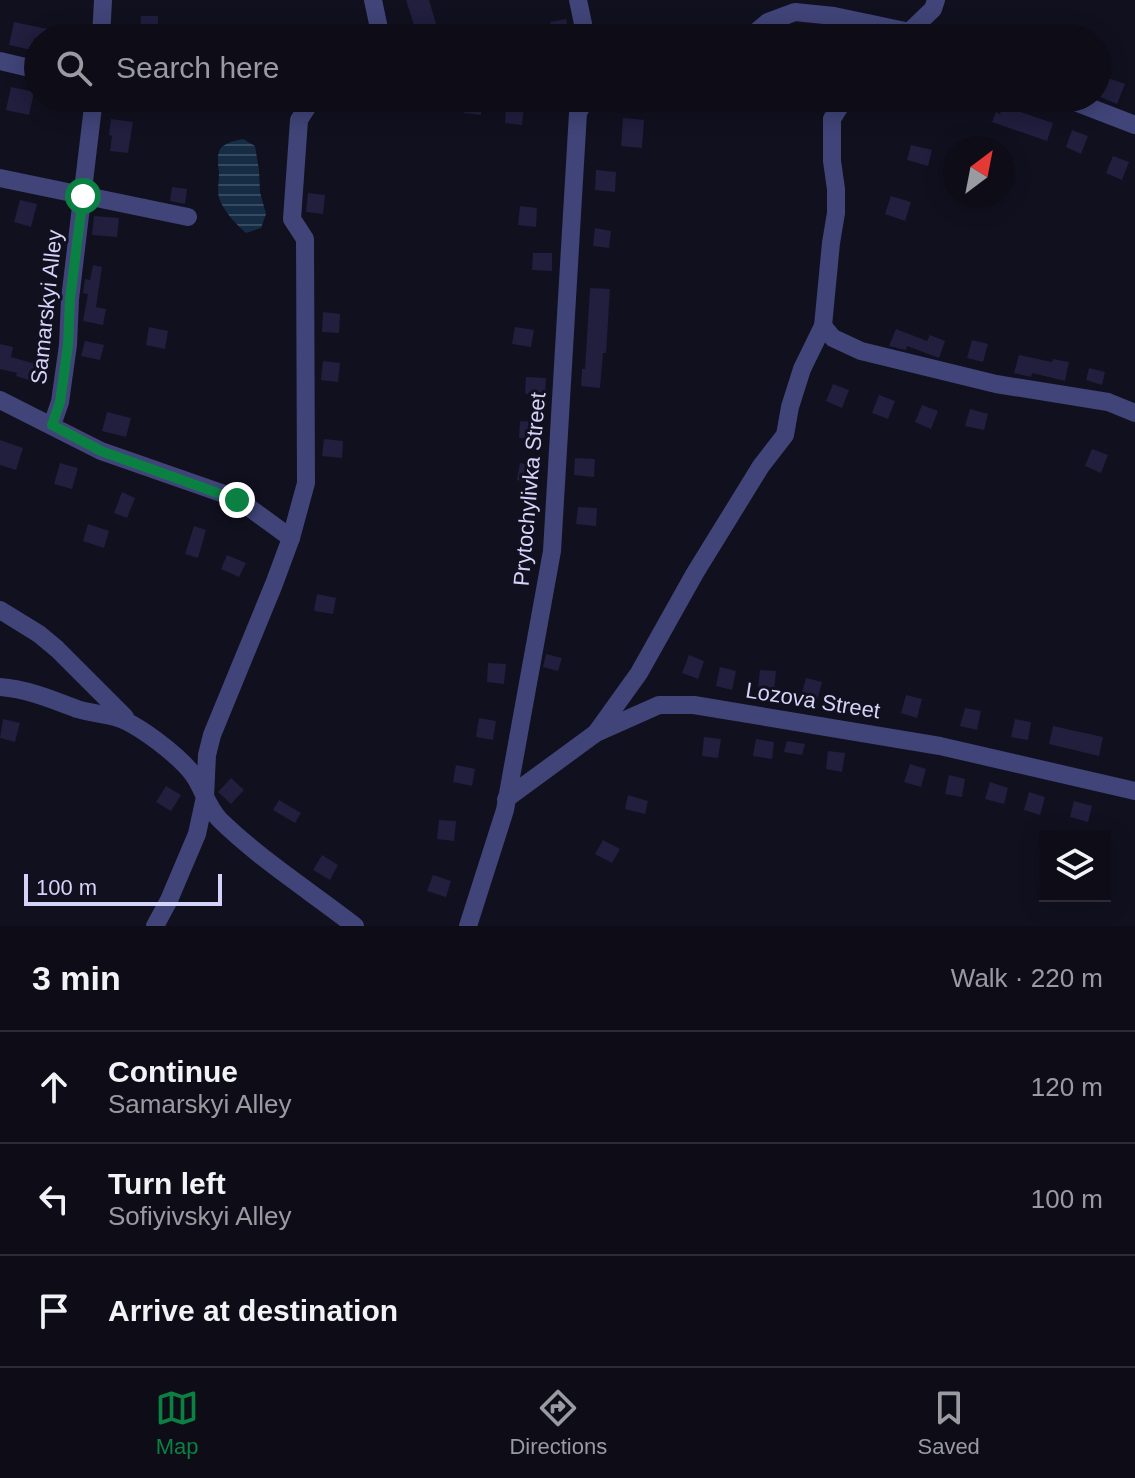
<!DOCTYPE html>
<meta charset="utf-8">
<style>
:root{--surface:#0d0c17;--page:#161520;--text:#f1f3f6;--muted:#9a9ba1;--line:#2d2c36;--accent:#0b8043}
body{margin:0;font-family:Arial,sans-serif;background:var(--page);color:var(--text)}
.controls{position:absolute;right:24px;bottom:24px;display:grid;overflow:hidden;border-radius:0px;box-shadow:0 4px 20px #0003}
.controls button{width:72px;height:72px;display:grid;place-items:center;padding:0;border:0;border-bottom:2px solid var(--line);background:var(--surface);color:var(--text);font:40px sans-serif}
.compass{position:absolute;left:943px;top:136px;width:72px;height:72px;border-radius:50%;background:var(--surface);box-shadow:0 4px 20px #0003;rotate:32deg}
.scale{position:absolute;left:24px;bottom:20px;width:198px;box-sizing:border-box;padding-left:8px;border:4px solid #d4d3f9;border-top:0;font-size:22px;line-height:28px;white-space:nowrap;color:#d4d3f9;-webkit-text-stroke:6px #11101f;paint-order:stroke}
.stop{position:absolute;width:24px;height:24px;margin:-18px;border:6px solid #0b8043;border-radius:50%;background:#fff}
.stop.end{background:#0b8043;border-color:#fff;box-shadow:0 2px 8px #0008}
.list{margin:0;padding:0;list-style:none}
h2{display:flex;justify-content:space-between;align-items:center;height:104px;margin:0;padding:0 32px;font-size:34px}
h2 small{font-size:26px;font-weight:400;color:var(--muted)}
.list li{display:grid;grid-template-columns:52px 1fr auto;gap:24px;align-items:center;box-sizing:border-box;height:112px;padding:0 32px;border-top:2px solid var(--line)}
.list b{display:block;font-size:30px;white-space:nowrap}
.list p{margin:0;font-size:26px;white-space:nowrap;color:var(--muted)}
.list em{font-size:26px;font-style:normal;color:var(--muted)}
.icon{flex:none;width:44px;height:44px;fill:none;stroke:currentColor;stroke-width:2;stroke-linecap:round;stroke-linejoin:round}
.map{position:relative;flex:none;width:1135px;height:926px;overflow:hidden}
.search{position:absolute;background:var(--surface);box-shadow:0 4px 20px #0003;left:24px;right:24px;top:24px;height:88px;display:flex;align-items:center;gap:20px;box-sizing:border-box;padding:0 28px;border-radius:44px;color:var(--muted);font-size:30px}
.sheet{height:440px;background:var(--surface)}
nav{display:flex;justify-content:space-around;align-items:center;box-sizing:border-box;height:112px;border-top:2px solid var(--line);background:var(--surface);font-size:22px;color:var(--muted)}
nav a{display:grid;justify-items:center;gap:4px}
nav .on{color:var(--accent)}
.map>svg:first-child{display:block}
.water{fill:url(#water-rules)}
.building{fill:#211e3e}
.lines{fill:none;stroke-linecap:round;stroke-linejoin:round}
.minor{stroke:#404478;stroke-width:18}
.route{stroke:#0b8043;stroke-width:10}
.labels{text-anchor:middle;stroke-width:6;stroke-linejoin:round;paint-order:stroke}
.street-label{font-size:22px;fill:#d4d3f9;stroke:#11101f}
</style>
<div class="map">
<svg width="1135" height="926" viewBox="0 0 1135 926">
<defs>
<pattern id="water-rules" width="6" height="5" patternUnits="userSpaceOnUse" patternTransform="scale(2)"><rect width="6" height="5" fill="#152c44"/><path d="M0 2.5h6" fill="none" stroke="#364a60"/></pattern>
</defs>
<rect width="100%" height="100%" fill="#11101f"/>
<path class="water" d="M 243,139 L 255,146 L 259,170 L 260,192 L 266,214 L 261,228 L 246,233 C 236,224 224,212 219,198 C 217,190 219,181 219,173 C 216,149 218,144 243,139 Z"/>
<g class="building">
<path d="M 406,0 L 429,0 L 440,38 L 418,38 Z"/>
<path d="M 141,16 L 158,16 L 158,35 L 140,34 Z"/>
<path d="M 566,19 L 569,35 L 554,38 L 550,22 Z"/>
<path d="M 14,22 L 66,33 L 65,38 L 34,38 L 32,50 L 9,45 Z"/>
<path d="M 1105,77 L 1125,84 L 1117,104 L 1098,96 Z"/>
<path d="M 11,87 L 34,92 L 29,115 L 6,110 Z"/>
<path d="M 409,98 L 427,98 L 426,110 L 408,109 Z"/>
<path d="M 465,98 L 483,98 L 481,115 L 464,113 Z"/>
<path d="M 506,104 L 524,105 L 522,125 L 505,123 Z"/>
<path d="M 1003,106 L 1053,123 L 1047,141 L 992,122 L 996,112 L 1000,114 Z"/>
<path d="M 623,118 L 644,120 L 642,148 L 621,146 Z"/>
<path d="M 111,119 L 133,122 L 128,153 L 110,151 L 112,136 L 109,135 Z"/>
<path d="M 1072,130 L 1088,136 L 1081,154 L 1066,147 Z"/>
<path d="M 911,145 L 932,150 L 928,166 L 907,160 Z"/>
<path d="M 1113,156 L 1129,162 L 1122,180 L 1106,173 Z"/>
<path d="M 596,170 L 616,172 L 615,192 L 595,190 Z"/>
<path d="M 172,187 L 187,189 L 185,204 L 170,201 Z"/>
<path d="M 308,193 L 325,195 L 323,214 L 306,212 Z"/>
<path d="M 891,196 L 911,202 L 905,221 L 885,214 Z"/>
<path d="M 20,200 L 37,204 L 31,227 L 14,222 Z"/>
<path d="M 520,206 L 537,208 L 536,227 L 518,225 Z"/>
<path d="M 94,216 L 119,218 L 117,237 L 92,235 Z"/>
<path d="M 595,228 L 611,231 L 609,248 L 593,246 Z"/>
<path d="M 533,253 L 552,253 L 552,271 L 532,270 Z"/>
<path d="M 93,265 L 102,267 L 96,307 L 106,309 L 103,325 L 83,321 L 88,294 L 83,293 L 85,279 L 90,280 Z"/>
<path d="M 590,288 L 610,289 L 606,353 L 603,353 L 600,388 L 581,386 L 582,369 L 585,369 Z"/>
<path d="M 323,312 L 340,314 L 339,333 L 322,332 Z"/>
<path d="M 149,327 L 168,331 L 165,349 L 146,345 Z"/>
<path d="M 515,327 L 534,330 L 531,347 L 512,344 Z"/>
<path d="M 896,329 L 927,341 L 930,335 L 945,341 L 939,358 L 907,346 L 906,350 L 889,346 Z"/>
<path d="M 972,340 L 988,344 L 983,362 L 967,358 Z"/>
<path d="M 85,341 L 104,345 L 100,360 L 81,356 Z"/>
<path d="M 0,344 L 13,347 L 11,357 L 39,365 L 35,382 L 16,376 L 17,373 L 0,369 Z"/>
<path d="M 1019,355 L 1052,362 L 1053,359 L 1069,362 L 1065,381 L 1032,373 L 1031,377 L 1014,373 Z"/>
<path d="M 323,361 L 340,363 L 338,382 L 321,380 Z"/>
<path d="M 1089,368 L 1105,372 L 1102,385 L 1086,380 Z"/>
<path d="M 526,377 L 546,378 L 545,395 L 525,394 Z"/>
<path d="M 833,384 L 849,390 L 842,408 L 826,401 Z"/>
<path d="M 879,395 L 895,401 L 888,419 L 872,413 Z"/>
<path d="M 922,405 L 938,411 L 931,429 L 915,422 Z"/>
<path d="M 970,409 L 988,414 L 984,430 L 965,426 Z"/>
<path d="M 107,412 L 131,418 L 126,437 L 102,431 Z"/>
<path d="M 520,421 L 540,422 L 539,439 L 519,438 Z"/>
<path d="M 324,439 L 343,441 L 342,458 L 322,456 Z"/>
<path d="M 0,440 L 23,448 L 16,470 L 0,465 Z"/>
<path d="M 1092,449 L 1108,455 L 1101,473 L 1085,466 Z"/>
<path d="M 575,458 L 595,459 L 594,477 L 574,475 Z"/>
<path d="M 60,463 L 78,468 L 72,489 L 54,484 Z"/>
<path d="M 520,463 L 539,467 L 536,484 L 517,480 Z"/>
<path d="M 122,492 L 135,498 L 127,518 L 114,513 Z"/>
<path d="M 578,507 L 597,508 L 596,526 L 576,524 Z"/>
<path d="M 88,524 L 109,531 L 104,548 L 83,541 Z"/>
<path d="M 194,526 L 206,530 L 198,558 L 185,554 Z"/>
<path d="M 227,555 L 246,563 L 239,577 L 221,569 Z"/>
<path d="M 317,594 L 336,598 L 333,614 L 314,611 Z"/>
<path d="M 546,654 L 562,658 L 558,671 L 543,667 Z"/>
<path d="M 689,655 L 704,661 L 698,679 L 682,673 Z"/>
<path d="M 488,663 L 506,664 L 504,684 L 487,682 Z"/>
<path d="M 720,667 L 736,671 L 732,690 L 716,686 Z"/>
<path d="M 760,670 L 776,671 L 774,690 L 758,688 Z"/>
<path d="M 806,678 L 822,682 L 817,701 L 801,696 Z"/>
<path d="M 906,695 L 922,699 L 917,718 L 901,713 Z"/>
<path d="M 965,708 L 981,711 L 977,730 L 960,726 Z"/>
<path d="M 479,718 L 496,721 L 493,740 L 476,737 Z"/>
<path d="M 3,719 L 20,723 L 15,742 L 0,738 Z"/>
<path d="M 1015,719 L 1031,722 L 1028,740 L 1011,737 Z"/>
<path d="M 1053,726 L 1103,737 L 1099,756 L 1049,744 Z"/>
<path d="M 704,737 L 721,739 L 718,758 L 702,756 Z"/>
<path d="M 756,739 L 774,742 L 772,759 L 753,756 Z"/>
<path d="M 787,741 L 805,744 L 802,755 L 784,752 Z"/>
<path d="M 828,751 L 845,753 L 842,772 L 826,769 Z"/>
<path d="M 910,764 L 926,769 L 921,787 L 904,782 Z"/>
<path d="M 456,765 L 475,769 L 472,786 L 453,782 Z"/>
<path d="M 949,775 L 965,779 L 962,797 L 945,794 Z"/>
<path d="M 231,778 L 244,790 L 231,804 L 218,792 Z"/>
<path d="M 990,782 L 1008,788 L 1004,804 L 985,799 Z"/>
<path d="M 166,786 L 181,795 L 171,811 L 156,802 Z"/>
<path d="M 1029,792 L 1045,797 L 1040,815 L 1024,810 Z"/>
<path d="M 628,795 L 648,801 L 645,814 L 625,809 Z"/>
<path d="M 279,800 L 301,813 L 295,823 L 273,810 Z"/>
<path d="M 1074,801 L 1092,806 L 1088,822 L 1070,817 Z"/>
<path d="M 439,820 L 456,821 L 454,841 L 437,839 Z"/>
<path d="M 603,840 L 620,849 L 612,863 L 595,854 Z"/>
<path d="M 322,855 L 338,865 L 330,880 L 313,870 Z"/>
<path d="M 433,875 L 451,881 L 446,897 L 427,891 Z"/>
</g>
<g class="lines">
<g class="minor">
<path d="M 373,0 L 381,38"/>
<path d="M 578,0 L 586,38"/>
<path d="M 101,38 L 103,0"/>
<path d="M 749,38 L 768,22 L 795,12 L 834,16 L 910,32 L 920,38"/>
<path d="M 903,38 L 933,9 L 936,0"/>
<path d="M 0,61 L 38,70"/>
<path d="M 1065,98 L 1135,125"/>
<path d="M 0,178 L 188,217"/>
<path d="M 823,326 L 833,338 L 861,351 L 996,384 L 1108,402 L 1135,413"/>
<path d="M 0,400 L 101,451 L 227,495 L 247,506 L 291,538"/>
<path d="M 52,425 L 60,402 L 68,345 L 70,299 L 94,98"/>
<path d="M 0,610 L 39,634 L 57,649 L 125,717"/>
<path d="M 0,687 C 27,689 51,699 77,709 C 90,713 105,714 118,718 C 139,725 178,755 192,773 C 203,787 206,806 220,820 C 261,860 310,891 355,926"/>
<path d="M 596,733 L 639,673 L 695,573 L 761,466 L 785,435 L 790,407 L 802,369 L 823,326 L 831,243 L 836,213 L 836,189 L 832,161 L 832,119 L 845,98"/>
<path d="M 506,799 L 596,733 L 659,705 L 694,705 L 940,746 L 1135,791"/>
<path d="M 155,926 L 169,900 L 197,834 L 205,797 L 207,755 L 212,735 L 274,584 L 291,538 L 306,483 L 305,239 L 292,219 L 299,120 L 313,98"/>
<path d="M 468,926 L 505,810 L 552,551 L 578,113 L 586,98"/>
</g>
</g>
<g class="lines">
<path class="route" d="M 83,196 L 70,299 L 68,345 L 60,402 L 52,425 L 101,451 L 237,500"/>
</g>
<g class="labels">
<g class="street-label">
<text transform="translate(46 307) rotate(-84)" y="8">Samarskyi Alley</text>
<text transform="translate(529 489) rotate(-85)" y="8">Prytochylivka Street</text>
<text transform="translate(813 700) rotate(9)" y="8">Lozova Street</text>
</g>
</g>
</svg>
<div class="controls">
<button><svg class="icon" aria-label="layers" viewBox="0 0 24 24"><path d="M12 4l9 5-9 5-9-5zM3 14l9 5 9-5"/></svg></button>
</div>
<svg class="compass" viewBox="-18 -18 36 36"><path d="M0-13l5 13h-10z" fill="#e53935"/><path d="M0 13l5-13h-10z" fill="#9a9ba1"/></svg>
<div class="scale">100 m</div>
<div class="stop" style="left:83px;top:196px"></div>
<div class="stop end" style="left:237px;top:500px"></div>
<div class="search"><svg class="icon" aria-label="search" viewBox="0 0 24 24"><circle cx="10" cy="10" r="6"/><path d="M15 15l6 6"/></svg>Search here</div>
</div>
<section class="sheet">
<h2>3 min<small>Walk · 220 m</small></h2>
<ul class="list">
<li><svg class="icon" aria-label="ahead" viewBox="0 0 24 24"><path d="M12 20V5M6 11l6-6 6 6"/></svg><div><b>Continue</b><p>Samarskyi Alley</p></div><em>120 m</em></li>
<li><svg class="icon" aria-label="left" viewBox="0 0 24 24"><path d="M17 20v-9H6M10 6l-5 5 5 5"/></svg><div><b>Turn left</b><p>Sofiyivskyi Alley</p></div><em>100 m</em></li>
<li><svg class="icon" aria-label="arrive" viewBox="0 0 24 24"><path d="M6 21V4h12l-3 4 3 4H6"/></svg><div><b>Arrive at destination</b></div></li>
</ul>
</section>
<nav>
<a class="on"><svg class="icon" aria-label="map" viewBox="0 0 24 24"><path d="M3 6l6-2 6 2 6-2v14l-6 2-6-2-6 2zM9 4v14M15 6v14"/></svg>Map</a>
<a><svg class="icon" aria-label="directions" viewBox="0 0 24 24"><path d="M12 3l9 9-9 9-9-9zM9 14v-3h6M13 9l2 2-2 2"/></svg>Directions</a>
<a><svg class="icon" aria-label="saved" viewBox="0 0 24 24"><path d="M7 4h10v16l-5-4-5 4z"/></svg>Saved</a>
</nav>
